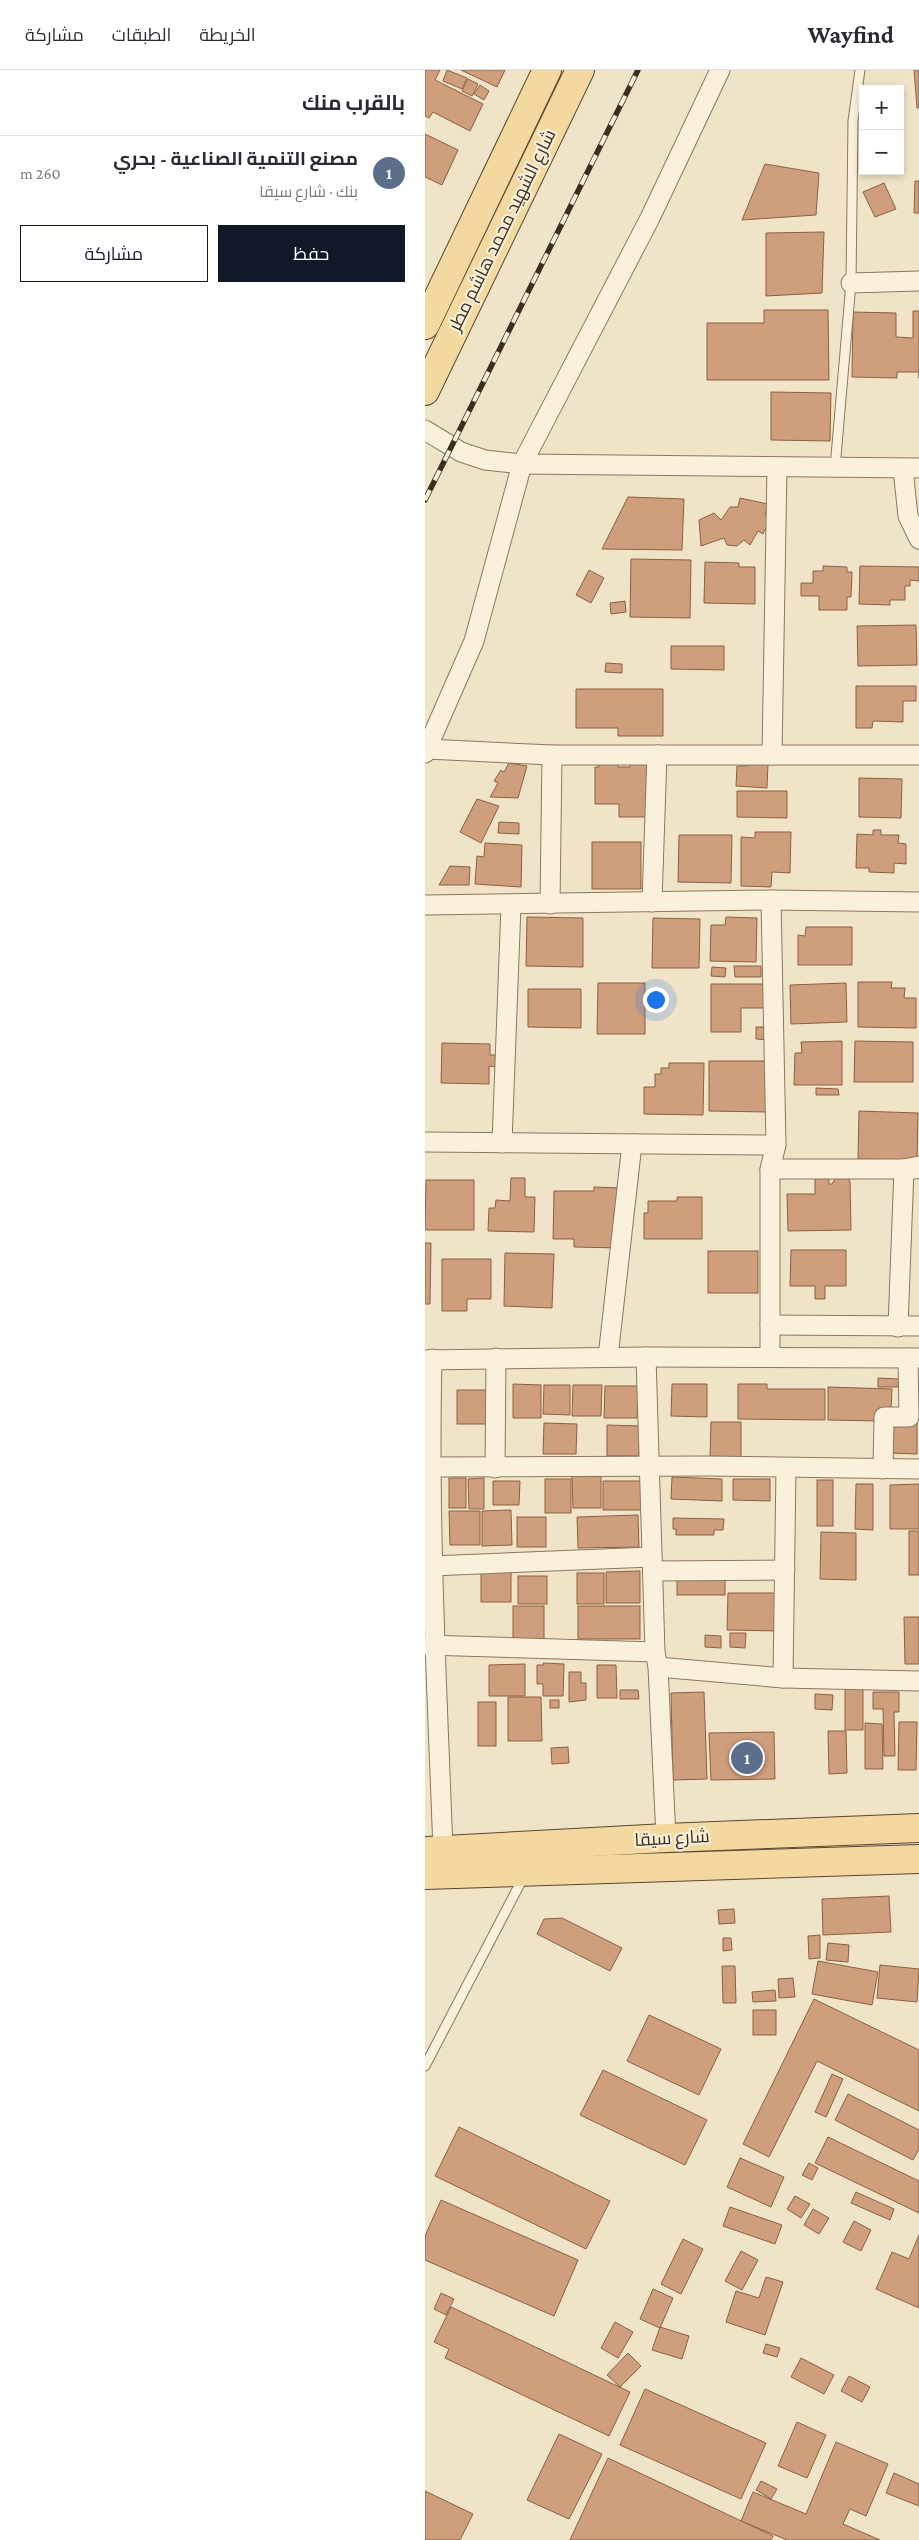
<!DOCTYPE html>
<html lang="ar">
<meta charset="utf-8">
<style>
:root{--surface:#fff;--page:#f2f2f3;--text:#2b2b33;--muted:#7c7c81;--line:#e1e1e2;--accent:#111827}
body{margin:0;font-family:"Crimson Pro",Cairo,serif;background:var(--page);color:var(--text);direction:rtl}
.controls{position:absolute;right:15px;top:15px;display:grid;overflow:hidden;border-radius:0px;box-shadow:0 2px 8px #0003}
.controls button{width:45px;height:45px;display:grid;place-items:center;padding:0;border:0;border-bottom:1px solid var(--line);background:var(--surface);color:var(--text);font:25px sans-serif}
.you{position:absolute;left:230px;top:929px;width:18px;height:18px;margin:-12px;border:4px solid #fff;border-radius:50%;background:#1a73e8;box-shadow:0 0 0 8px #1a73e833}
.badge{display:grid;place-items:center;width:32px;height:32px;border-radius:50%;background:var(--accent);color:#fff;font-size:16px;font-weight:700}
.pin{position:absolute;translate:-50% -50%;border:2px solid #fff;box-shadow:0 1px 5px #0006}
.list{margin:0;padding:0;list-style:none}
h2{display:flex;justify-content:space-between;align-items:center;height:65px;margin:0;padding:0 20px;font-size:21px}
h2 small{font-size:16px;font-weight:400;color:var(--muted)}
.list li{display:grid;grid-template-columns:32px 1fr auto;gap:15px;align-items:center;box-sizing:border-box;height:75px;padding:0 20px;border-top:1px solid var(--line)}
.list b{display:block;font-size:19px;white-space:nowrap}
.list p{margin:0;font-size:16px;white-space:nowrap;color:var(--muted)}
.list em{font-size:16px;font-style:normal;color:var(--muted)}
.actions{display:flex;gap:10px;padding:15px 20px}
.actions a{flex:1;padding:11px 0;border:1px solid var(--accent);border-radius:0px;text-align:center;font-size:18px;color:var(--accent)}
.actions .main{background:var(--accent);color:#fff}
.map{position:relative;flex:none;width:494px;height:2470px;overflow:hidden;direction:ltr}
header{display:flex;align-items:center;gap:30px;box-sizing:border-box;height:70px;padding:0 25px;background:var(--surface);border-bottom:1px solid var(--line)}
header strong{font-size:24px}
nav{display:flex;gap:28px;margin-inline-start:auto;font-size:18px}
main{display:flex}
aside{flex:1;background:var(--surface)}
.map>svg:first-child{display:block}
.building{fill:#cf9f7d;stroke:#8d5f41}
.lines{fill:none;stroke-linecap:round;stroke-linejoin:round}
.lane-casing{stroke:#8d765c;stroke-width:11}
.street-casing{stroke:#8d765c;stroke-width:21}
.primary-casing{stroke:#5b4430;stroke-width:30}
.lane{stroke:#faf1dc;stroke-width:9}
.street{stroke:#faf1dc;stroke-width:19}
.primary{stroke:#f3d9a0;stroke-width:28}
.rail-casing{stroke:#3d2e20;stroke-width:5.5}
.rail{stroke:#f7eed8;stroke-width:4;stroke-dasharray:11;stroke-linecap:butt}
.labels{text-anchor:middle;stroke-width:4.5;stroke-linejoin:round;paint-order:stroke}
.street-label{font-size:18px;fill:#3d2e20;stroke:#f7eed8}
</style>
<header>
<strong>Wayfind</strong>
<nav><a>الخريطة</a><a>الطبقات</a><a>مشاركة</a></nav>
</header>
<main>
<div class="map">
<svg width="494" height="2470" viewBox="0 0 494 2470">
<rect width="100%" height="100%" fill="#f0e4c8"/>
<g class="building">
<path d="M 0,0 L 15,0 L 10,10 L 58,34 L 45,61 L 8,42 L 4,48 L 0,46 Z"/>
<path d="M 22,0 L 42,8 L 37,19 L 18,11 Z"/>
<path d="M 36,0 L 80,0 L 72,17 Z"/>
<path d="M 489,0 L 494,0 L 494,38 L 492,38 Z"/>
<path d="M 43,9 L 53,14 L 47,26 L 37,21 Z"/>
<path d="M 55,15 L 64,21 L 59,30 L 49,24 Z"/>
<path d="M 0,64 L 33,80 L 17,115 L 0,107 Z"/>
<path d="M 340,94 L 394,103 L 391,145 L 317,150 Z"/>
<path d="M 490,111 L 494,111 L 494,143 L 489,143 Z"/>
<path d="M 459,113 L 471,139 L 450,147 L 438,122 Z"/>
<path d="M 399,162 L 397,223 L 341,226 L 341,163 Z"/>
<path d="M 339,240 L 403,240 L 404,310 L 282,310 L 282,253 L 339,253 Z"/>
<path d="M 488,241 L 494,241 L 494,308 L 494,302 L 472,302 L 472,308 L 427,307 L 428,242 L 471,243 L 471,267 L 488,268 Z"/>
<path d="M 346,322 L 406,323 L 405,371 L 346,370 Z"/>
<path d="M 203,427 L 259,429 L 257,480 L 177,479 Z"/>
<path d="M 315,428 L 343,434 L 340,445 L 346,447 L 338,464 L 333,461 L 325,475 L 319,470 L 312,476 L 302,475 L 299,468 L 276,476 L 274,450 L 289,443 L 296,450 L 305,437 L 313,437 Z"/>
<path d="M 206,489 L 266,490 L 265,548 L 205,547 Z"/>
<path d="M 280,492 L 314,493 L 314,497 L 330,497 L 330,534 L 279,533 Z"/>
<path d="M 398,496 L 422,497 L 422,502 L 427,502 L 426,527 L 422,527 L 422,540 L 394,540 L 394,526 L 376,526 L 376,513 L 388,513 L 388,501 L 398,501 Z"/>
<path d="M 435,496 L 494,497 L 494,511 L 485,510 L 485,516 L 480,516 L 480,530 L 465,530 L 465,535 L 434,534 Z"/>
<path d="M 164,500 L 179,508 L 166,533 L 151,525 Z"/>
<path d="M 200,531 L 201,542 L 186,544 L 185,533 Z"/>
<path d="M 491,555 L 492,595 L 433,596 L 432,556 Z"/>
<path d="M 246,576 L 299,576 L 299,600 L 246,599 Z"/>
<path d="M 181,593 L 197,594 L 197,603 L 180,602 Z"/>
<path d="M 431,616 L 491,616 L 491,631 L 478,631 L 478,652 L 448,651 L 447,658 L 431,658 Z"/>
<path d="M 151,619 L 238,619 L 238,666 L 193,666 L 193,658 L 151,658 Z"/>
<path d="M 84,693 L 102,696 L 93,728 L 65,727 L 73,713 L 69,711 L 76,700 L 79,702 Z"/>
<path d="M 322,693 L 343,694 L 342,718 L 311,716 L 312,696 L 322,696 Z"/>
<path d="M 174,694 L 193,694 L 193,697 L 205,697 L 205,694 L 223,694 L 228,747 L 194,747 L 194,734 L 170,734 L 170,697 L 174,697 Z"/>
<path d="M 434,708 L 477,709 L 476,748 L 434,747 Z"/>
<path d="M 312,721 L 362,721 L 362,748 L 312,747 Z"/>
<path d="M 52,729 L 74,736 L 56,773 L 35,762 Z"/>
<path d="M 74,752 L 94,753 L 94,764 L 73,763 Z"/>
<path d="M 448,760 L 456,760 L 456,765 L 474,765 L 473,773 L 481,774 L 481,794 L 469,793 L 469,803 L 444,802 L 444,798 L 431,798 L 432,764 L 448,765 Z"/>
<path d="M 330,762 L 366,762 L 365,803 L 347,802 L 346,817 L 316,816 L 316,767 L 330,768 Z"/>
<path d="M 254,765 L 307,765 L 306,813 L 253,812 Z"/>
<rect x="167" y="772" width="49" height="47"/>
<path d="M 60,773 L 97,775 L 96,817 L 50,814 L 52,786 L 59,787 Z"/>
<path d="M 25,796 L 45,797 L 44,815 L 14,815 Z"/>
<path d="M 102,847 L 158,848 L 158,897 L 101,896 Z"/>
<path d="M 301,847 L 332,848 L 331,892 L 285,891 L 286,855 L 300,855 Z"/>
<path d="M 228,848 L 275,849 L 274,898 L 227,898 Z"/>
<path d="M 381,857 L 427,857 L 427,895 L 373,895 L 373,865 L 380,866 Z"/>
<path d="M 309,896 L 336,896 L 336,907 L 310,907 Z"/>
<path d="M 287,897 L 301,898 L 300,907 L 286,906 Z"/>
<path d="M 433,912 L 467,912 L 466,918 L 480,918 L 479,928 L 491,928 L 491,958 L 433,957 Z"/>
<path d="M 173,913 L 220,913 L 220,964 L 172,964 Z"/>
<path d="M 421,913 L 422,952 L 366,954 L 365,915 Z"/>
<path d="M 286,914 L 339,914 L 339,938 L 316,938 L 316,962 L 286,962 Z"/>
<path d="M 103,919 L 156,919 L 156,958 L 103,957 Z"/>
<path d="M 331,957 L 346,957 L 345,970 L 331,969 Z"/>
<path d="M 417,971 L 417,1015 L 369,1015 L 370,983 L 377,983 L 376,972 Z"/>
<path d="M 430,971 L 488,972 L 488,1012 L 429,1012 Z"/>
<path d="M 17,973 L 65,974 L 65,985 L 72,985 L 72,997 L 64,996 L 64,1014 L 16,1013 Z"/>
<path d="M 284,991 L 341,991 L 341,1042 L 284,1041 Z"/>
<path d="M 244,993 L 279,993 L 278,1045 L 219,1044 L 219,1017 L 230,1017 L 230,1004 L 236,1004 L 236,998 L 244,998 Z"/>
<path d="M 391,1018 L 413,1019 L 414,1025 L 391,1025 Z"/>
<path d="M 434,1041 L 493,1043 L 492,1090 L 433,1089 Z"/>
<path d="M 404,1107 L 404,1114 L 407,1114 L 411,1107 L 421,1107 L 425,1111 L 426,1160 L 363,1161 L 362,1124 L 390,1124 L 390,1108 Z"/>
<path d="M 86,1108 L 100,1108 L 100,1127 L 110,1127 L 109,1162 L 63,1161 L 64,1138 L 70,1138 L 71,1130 L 85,1131 Z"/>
<path d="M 1,1110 L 49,1110 L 49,1160 L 0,1160 Z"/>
<path d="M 169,1117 L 196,1118 L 195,1178 L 149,1177 L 149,1169 L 128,1169 L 129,1121 L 169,1121 Z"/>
<path d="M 252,1127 L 277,1127 L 277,1169 L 219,1169 L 219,1143 L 223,1143 L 223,1131 L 252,1131 Z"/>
<path d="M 0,1173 L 6,1173 L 5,1234 L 0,1234 Z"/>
<path d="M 366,1180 L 421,1180 L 421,1216 L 400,1216 L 400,1229 L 390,1229 L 390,1216 L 365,1216 Z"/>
<rect x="283" y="1181" width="50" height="42"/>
<path d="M 80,1183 L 129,1184 L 127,1238 L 79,1236 Z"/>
<path d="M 17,1189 L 66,1189 L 66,1229 L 42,1229 L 42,1241 L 17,1241 Z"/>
<path d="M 453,1308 L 474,1309 L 473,1317 L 453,1317 Z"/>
<path d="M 88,1314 L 116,1315 L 116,1348 L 88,1348 Z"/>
<path d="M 247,1314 L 282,1314 L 282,1347 L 246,1346 Z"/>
<path d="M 313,1314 L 342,1314 L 342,1319 L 400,1319 L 400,1350 L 313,1349 Z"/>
<path d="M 119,1315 L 145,1315 L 145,1345 L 118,1344 Z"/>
<path d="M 148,1315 L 177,1315 L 176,1346 L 147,1346 Z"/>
<path d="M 180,1316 L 213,1316 L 212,1348 L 179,1348 Z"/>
<path d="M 403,1317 L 467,1319 L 466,1338 L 454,1338 L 454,1351 L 403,1350 Z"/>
<rect x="32" y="1320" width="33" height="34"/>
<path d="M 464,1351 L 492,1351 L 492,1384 L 463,1383 Z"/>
<path d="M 286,1352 L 316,1352 L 316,1387 L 285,1386 Z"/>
<path d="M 119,1353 L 152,1354 L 151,1384 L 118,1384 Z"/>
<path d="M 182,1355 L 215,1356 L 214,1386 L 182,1386 Z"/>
<path d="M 147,1406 L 176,1406 L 176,1438 L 148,1438 Z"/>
<path d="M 247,1407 L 297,1409 L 297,1431 L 246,1429 Z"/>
<rect x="24" y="1408" width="17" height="30"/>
<path d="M 59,1408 L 59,1439 L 44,1439 L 43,1409 Z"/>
<rect x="120" y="1409" width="26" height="34"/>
<path d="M 308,1409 L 345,1409 L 345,1431 L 308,1430 Z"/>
<rect x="392" y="1410" width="16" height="46"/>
<path d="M 68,1411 L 95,1411 L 94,1435 L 68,1435 Z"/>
<path d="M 178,1411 L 217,1411 L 218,1440 L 178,1440 Z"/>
<path d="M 431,1414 L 448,1414 L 448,1460 L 430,1459 Z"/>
<path d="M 494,1414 L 494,1459 L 465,1459 L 465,1415 Z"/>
<path d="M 86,1440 L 87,1475 L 57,1476 L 57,1441 Z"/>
<path d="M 24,1441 L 55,1441 L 55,1475 L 25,1475 Z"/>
<path d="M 213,1445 L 214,1477 L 153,1478 L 152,1447 Z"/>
<rect x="92" y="1447" width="29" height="30"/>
<path d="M 248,1448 L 299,1449 L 298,1460 L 289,1460 L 289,1465 L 251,1465 L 251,1459 L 248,1459 Z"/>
<rect x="484" y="1461" width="10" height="44"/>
<path d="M 396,1462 L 431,1463 L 431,1510 L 395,1509 Z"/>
<path d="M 215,1501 L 215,1533 L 181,1533 L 181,1502 Z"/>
<rect x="56" y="1502" width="30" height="30"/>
<rect x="152" y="1503" width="27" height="31"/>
<rect x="252" y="1504" width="48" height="21"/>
<rect x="93" y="1506" width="29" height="28"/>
<path d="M 303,1523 L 353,1523 L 353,1561 L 302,1560 Z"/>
<rect x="88" y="1536" width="31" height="34"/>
<rect x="153" y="1536" width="62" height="33"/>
<path d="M 479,1547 L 494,1547 L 494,1594 L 480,1594 Z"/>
<path d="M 305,1563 L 321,1563 L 320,1578 L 305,1577 Z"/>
<path d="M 280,1565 L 296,1566 L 296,1578 L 280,1577 Z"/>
<path d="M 118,1593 L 139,1594 L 138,1626 L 118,1626 L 118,1614 L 112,1614 L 112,1595 L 119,1595 Z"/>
<path d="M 100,1594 L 100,1626 L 64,1626 L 64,1595 Z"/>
<path d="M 172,1595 L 191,1595 L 192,1628 L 172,1628 Z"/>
<path d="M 144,1602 L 156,1602 L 156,1613 L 161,1613 L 161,1630 L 144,1632 Z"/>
<rect x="420" y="1618" width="18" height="42"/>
<path d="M 195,1620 L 213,1620 L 214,1629 L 195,1629 Z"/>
<path d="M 279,1622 L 282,1709 L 248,1710 L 246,1623 Z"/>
<path d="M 448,1622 L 474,1622 L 474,1642 L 469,1642 L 470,1686 L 459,1686 L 458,1639 L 448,1639 Z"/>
<path d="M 390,1624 L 408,1625 L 407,1640 L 390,1639 Z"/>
<path d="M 83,1627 L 116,1627 L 117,1671 L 83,1671 Z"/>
<rect x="125" y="1630" width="9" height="8"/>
<rect x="53" y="1632" width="18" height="44"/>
<path d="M 474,1652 L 492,1652 L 491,1700 L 473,1700 Z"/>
<path d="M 440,1653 L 457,1654 L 458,1699 L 440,1699 Z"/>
<path d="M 403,1661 L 421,1661 L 422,1703 L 404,1704 Z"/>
<path d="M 349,1662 L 350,1709 L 286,1710 L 284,1663 Z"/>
<path d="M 143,1677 L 144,1693 L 127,1694 L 126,1678 Z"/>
<path d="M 464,1826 L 466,1862 L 398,1865 L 397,1829 Z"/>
<path d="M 309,1839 L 310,1853 L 294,1854 L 293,1840 Z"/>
<path d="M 137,1848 L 197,1878 L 185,1901 L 112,1864 L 119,1849 Z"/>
<path d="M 395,1865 L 395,1888 L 384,1889 L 383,1866 Z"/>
<path d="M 298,1868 L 306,1868 L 307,1880 L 298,1881 Z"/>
<path d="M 403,1873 L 424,1875 L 423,1892 L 401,1890 Z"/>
<path d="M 393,1891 L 453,1902 L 447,1935 L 387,1924 Z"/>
<path d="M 455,1895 L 494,1899 L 492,1932 L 452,1928 Z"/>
<path d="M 297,1896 L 310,1896 L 311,1933 L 298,1933 Z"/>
<path d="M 368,1908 L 370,1927 L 354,1928 L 353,1909 Z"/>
<path d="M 350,1920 L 351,1931 L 328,1932 L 327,1922 Z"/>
<path d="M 389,1929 L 494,1980 L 494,2041 L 392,1991 L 344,2087 L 318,2074 Z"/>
<rect x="328" y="1940" width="23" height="25"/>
<path d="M 224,1945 L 296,1979 L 274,2025 L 202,1991 Z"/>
<path d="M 178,2000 L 282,2050 L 260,2095 L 155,2045 Z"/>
<path d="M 407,2004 L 418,2009 L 401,2047 L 390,2042 Z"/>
<path d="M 423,2024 L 494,2060 L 494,2079 L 488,2090 L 410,2050 Z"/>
<path d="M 34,2057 L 185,2131 L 161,2179 L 10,2106 Z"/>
<path d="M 403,2067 L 494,2111 L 494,2143 L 390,2093 Z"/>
<path d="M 315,2088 L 359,2107 L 346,2137 L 302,2117 Z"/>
<path d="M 384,2093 L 393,2098 L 387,2110 L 377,2105 Z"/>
<path d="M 431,2122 L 469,2139 L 465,2150 L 426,2133 Z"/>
<path d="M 370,2126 L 385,2134 L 376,2148 L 362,2139 Z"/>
<path d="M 16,2130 L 153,2190 L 129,2246 L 0,2190 L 0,2166 Z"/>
<path d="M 305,2137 L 357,2155 L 350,2174 L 298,2156 Z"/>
<path d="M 388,2139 L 404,2148 L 394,2164 L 379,2155 Z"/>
<path d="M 429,2151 L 446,2160 L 436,2181 L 418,2172 Z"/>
<path d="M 494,2165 L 494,2238 L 451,2219 L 467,2182 L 484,2189 Z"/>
<path d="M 258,2169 L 278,2179 L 256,2224 L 236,2214 Z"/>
<path d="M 316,2181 L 333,2190 L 317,2220 L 300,2211 Z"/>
<path d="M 341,2207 L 358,2212 L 340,2265 L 301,2252 L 311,2221 L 334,2228 Z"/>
<path d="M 228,2219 L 248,2228 L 235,2258 L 215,2249 Z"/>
<path d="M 16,2223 L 29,2229 L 21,2245 L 9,2239 Z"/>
<path d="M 26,2237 L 205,2322 L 184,2366 L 20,2288 L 24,2279 L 9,2272 Z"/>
<path d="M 190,2252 L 208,2262 L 193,2288 L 176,2278 Z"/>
<path d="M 235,2257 L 264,2266 L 257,2289 L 227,2280 Z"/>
<path d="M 341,2274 L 355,2278 L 352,2287 L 338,2283 Z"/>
<path d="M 203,2283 L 216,2296 L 195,2317 L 182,2305 Z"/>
<path d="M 376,2288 L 409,2305 L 399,2324 L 366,2307 Z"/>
<path d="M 424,2306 L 445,2317 L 437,2332 L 416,2321 Z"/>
<path d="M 220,2319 L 341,2373 L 316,2429 L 195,2375 Z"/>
<path d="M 372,2352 L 401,2365 L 382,2408 L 353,2396 Z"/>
<path d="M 134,2364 L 177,2384 L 144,2449 L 102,2430 Z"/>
<path d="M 411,2372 L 463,2394 L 441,2446 L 425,2439 L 418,2454 L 455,2470 L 362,2470 L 316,2451 L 328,2422 L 381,2444 Z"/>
<path d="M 183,2388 L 348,2466 L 346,2470 L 145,2470 Z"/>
<path d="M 469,2403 L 494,2414 L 494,2436 L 461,2423 Z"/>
<path d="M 336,2411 L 352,2419 L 346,2429 L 331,2420 Z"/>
<path d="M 0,2421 L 48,2444 L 35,2470 L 0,2470 Z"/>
</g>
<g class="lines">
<g class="lane-casing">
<g id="lane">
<path d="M 410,398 L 426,213 L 428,51 L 435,0"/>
<path d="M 0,1996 L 99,1806"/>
</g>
</g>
<g class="street-casing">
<g id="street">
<path d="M 426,213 L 494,211"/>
<path d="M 0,360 L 36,382 L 60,390 L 97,394 L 494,398"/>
<path d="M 478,399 L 483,446 L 494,469"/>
<path d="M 2,679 L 127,685 L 494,685"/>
<path d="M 0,683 L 49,571 L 97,394 L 225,148 L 295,0"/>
<path d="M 347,685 L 352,397"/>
<path d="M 227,832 L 232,685"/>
<path d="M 125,834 L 127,685"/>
<path d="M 0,835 L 346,830 L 494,832"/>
<path d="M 0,1072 L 351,1075"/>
<path d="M 77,1073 L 86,835"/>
<path d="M 345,1099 L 491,1099"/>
<path d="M 345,1255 L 494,1256"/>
<path d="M 473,1257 L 479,1099 L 494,1096"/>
<path d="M 183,1287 L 207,1074"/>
<path d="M 221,1287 L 230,1582 L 233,1597 L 241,1768"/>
<path d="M 345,1287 L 345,1099 L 351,1075 L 346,830"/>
<path d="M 7,1289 C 3,1453 12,1617 18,1781"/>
<path d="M 0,1290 L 221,1287 L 494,1288"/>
<path d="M 4,1397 L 282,1396 L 494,1399"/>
<path d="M 70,1398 L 71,1288"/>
<path d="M 458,1399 L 459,1347 L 484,1347 L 483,1288"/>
<path d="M 6,1496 L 227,1487"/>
<path d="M 228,1501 L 360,1500"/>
<path d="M 0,1575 L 230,1582"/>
<path d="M 233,1597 L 358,1608 L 494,1611"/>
<path d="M 358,1608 L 361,1398"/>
</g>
</g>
<g class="primary-casing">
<g id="primary">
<path d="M 0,255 L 122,0"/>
<path d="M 0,321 L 155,0"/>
<path d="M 0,1781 L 241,1768 L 494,1758"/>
<path d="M 0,1805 L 494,1789"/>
</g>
</g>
<use href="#lane" class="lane"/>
<use href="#street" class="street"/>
<use href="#primary" class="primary"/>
<g class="rail-casing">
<path id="rail" d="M 0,430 L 213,0"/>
</g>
<use href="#rail" class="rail"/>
</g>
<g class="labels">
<g class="street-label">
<text transform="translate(77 160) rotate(-64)" y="6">شارع الشهيد محمد هاشم مطر</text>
<text transform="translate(247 1768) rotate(-3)" y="6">شارع سيقا</text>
</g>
</g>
</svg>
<div class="controls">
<button>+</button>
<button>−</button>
</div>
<div class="you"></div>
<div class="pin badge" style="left:322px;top:1688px;background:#5c6f8a">1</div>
</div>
<aside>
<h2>بالقرب منك<small></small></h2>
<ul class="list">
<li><span class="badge" style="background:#5c6f8a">1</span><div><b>مصنع التنمية الصناعية - بحري</b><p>بنك · شارع سيقا</p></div><em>260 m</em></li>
</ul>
<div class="actions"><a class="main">حفظ</a><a>مشاركة</a></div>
</aside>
</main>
